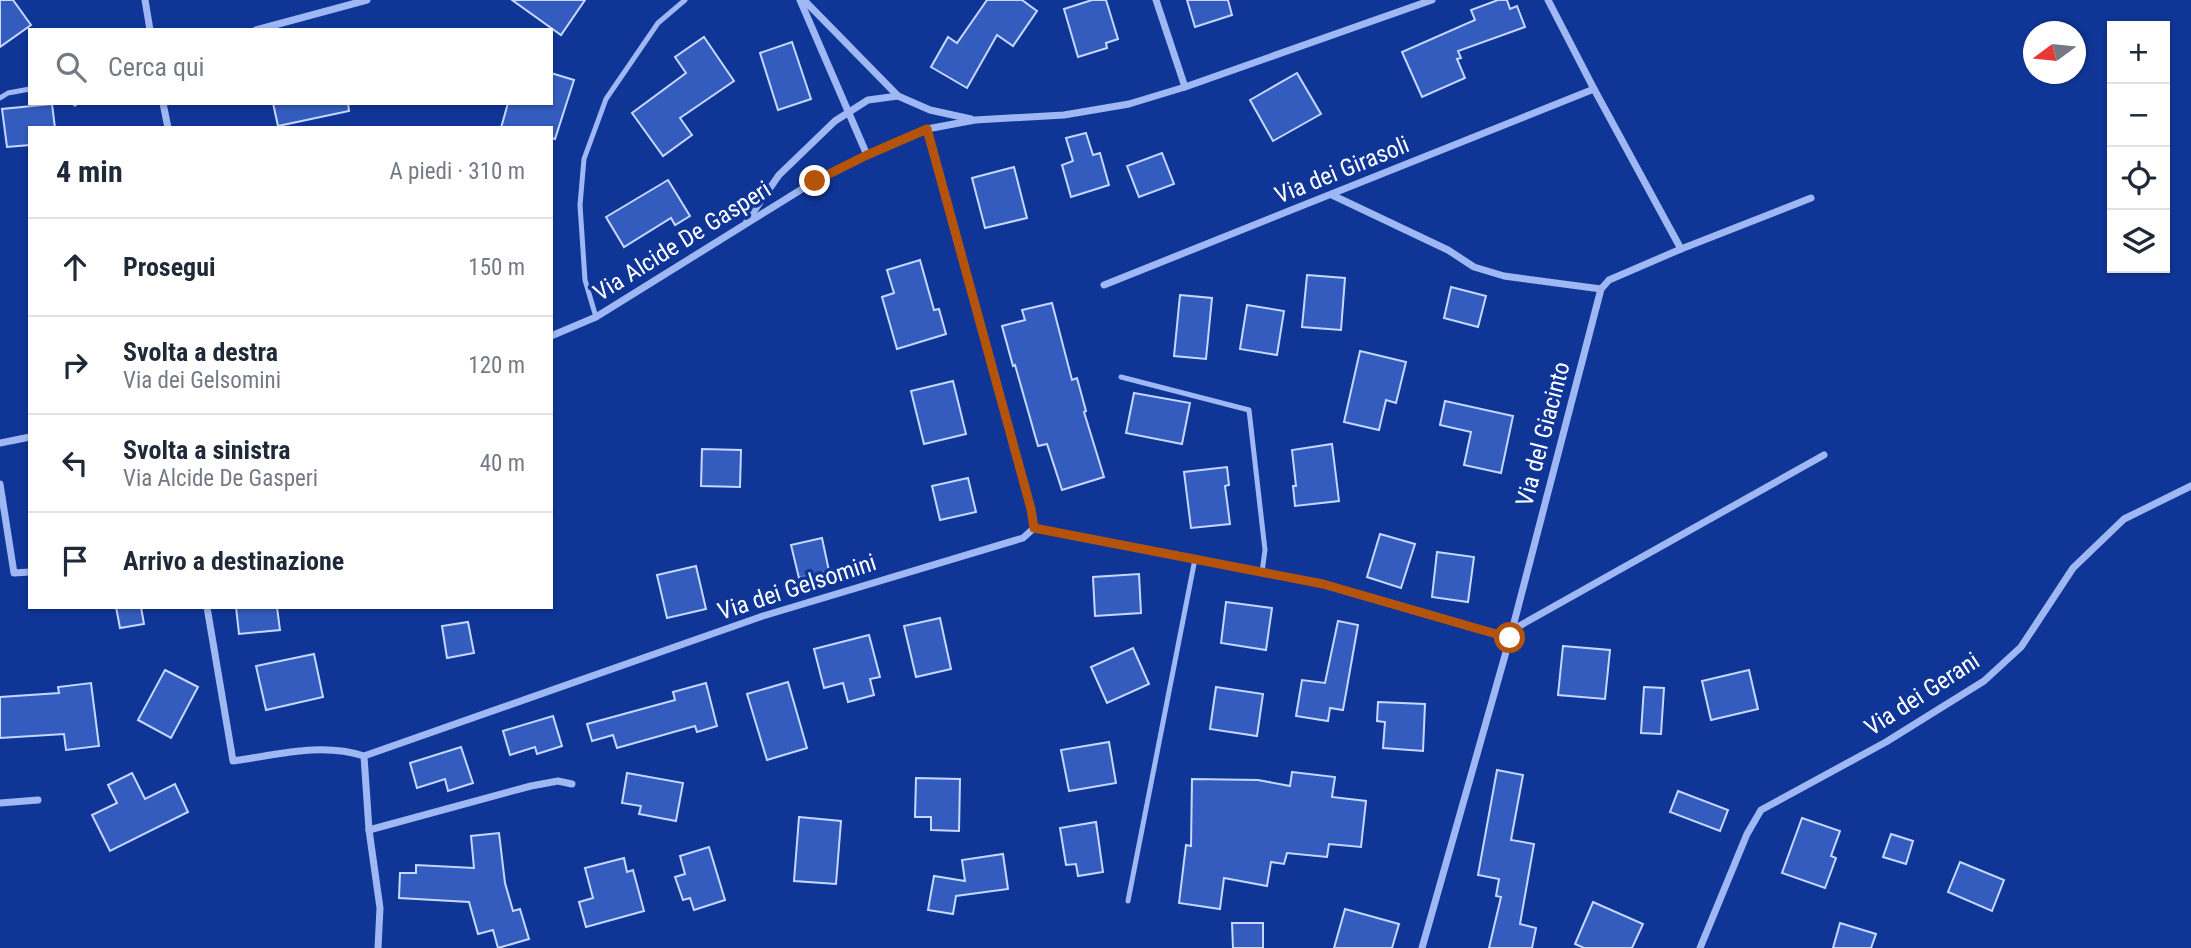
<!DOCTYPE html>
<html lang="it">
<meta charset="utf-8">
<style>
:root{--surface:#fff;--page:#f2f2f3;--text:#1f2937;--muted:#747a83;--line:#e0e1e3}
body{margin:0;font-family:"Roboto Condensed",sans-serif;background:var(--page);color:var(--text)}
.controls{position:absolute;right:21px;top:21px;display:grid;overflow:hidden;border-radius:0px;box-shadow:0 2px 5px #0004}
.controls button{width:63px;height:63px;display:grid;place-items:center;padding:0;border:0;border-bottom:2px solid var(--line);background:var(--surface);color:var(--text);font:35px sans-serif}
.compass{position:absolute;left:2023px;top:21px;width:63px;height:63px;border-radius:50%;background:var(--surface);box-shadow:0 2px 5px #0004;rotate:255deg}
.stop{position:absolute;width:21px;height:21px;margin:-16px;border:5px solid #b45309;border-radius:50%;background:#fff}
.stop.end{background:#b45309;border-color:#fff;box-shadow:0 2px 7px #0008}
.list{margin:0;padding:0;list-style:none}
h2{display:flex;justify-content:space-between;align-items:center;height:91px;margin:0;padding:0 28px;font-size:30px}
h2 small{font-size:23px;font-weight:400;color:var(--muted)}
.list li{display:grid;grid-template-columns:46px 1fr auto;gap:21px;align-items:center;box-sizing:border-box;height:98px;padding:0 28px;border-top:2px solid var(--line)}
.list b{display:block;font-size:26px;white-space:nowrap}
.list p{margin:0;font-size:23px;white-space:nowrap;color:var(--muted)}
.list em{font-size:23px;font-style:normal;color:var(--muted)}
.icon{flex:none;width:38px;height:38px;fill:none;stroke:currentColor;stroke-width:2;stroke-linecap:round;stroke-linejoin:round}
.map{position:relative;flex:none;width:2191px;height:948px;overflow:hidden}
.search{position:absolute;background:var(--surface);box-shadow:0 2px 5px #0004;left:28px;top:28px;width:525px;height:77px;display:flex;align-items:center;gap:18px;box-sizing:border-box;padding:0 24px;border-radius:0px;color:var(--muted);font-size:26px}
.panel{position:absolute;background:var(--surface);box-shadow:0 2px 5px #0004;left:28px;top:126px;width:525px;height:483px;border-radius:0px}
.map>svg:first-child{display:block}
.building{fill:#345cbe;stroke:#c7d8fe;stroke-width:2}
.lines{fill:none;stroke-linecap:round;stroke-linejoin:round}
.service{stroke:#9fb8f4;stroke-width:5}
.minor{stroke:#9fb8f4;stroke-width:7}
.route{stroke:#b45309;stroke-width:9}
.labels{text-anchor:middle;stroke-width:7;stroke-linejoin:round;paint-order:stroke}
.street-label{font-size:24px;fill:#fff;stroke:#0f3697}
</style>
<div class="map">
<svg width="2191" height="948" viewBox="0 0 2191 948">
<rect width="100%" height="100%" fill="#0f3697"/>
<g class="building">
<path d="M 0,0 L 13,0 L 31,25 L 0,47 Z"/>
<path d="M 512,0 L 585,0 L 561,35 Z"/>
<path d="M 987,0 L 1022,0 L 1037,11 L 1013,46 L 997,35 L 967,88 L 931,67 L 948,37 L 957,43 Z"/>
<path d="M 1092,0 L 1106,0 L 1118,39 L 1106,43 L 1107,48 L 1078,57 L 1064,9 Z"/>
<path d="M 1187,0 L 1228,0 L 1232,15 L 1195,27 Z"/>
<path d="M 1498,0 L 1507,0 L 1510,9 L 1517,6 L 1525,27 L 1458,51 L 1461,58 L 1457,59 L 1465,78 L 1422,97 L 1402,52 L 1475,20 L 1471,10 Z"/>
<path d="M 704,37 L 734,81 L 680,118 L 692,135 L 663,156 L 632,113 L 686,73 L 675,57 Z"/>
<path d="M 792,42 L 811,99 L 778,110 L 760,53 Z"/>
<path d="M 551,73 L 574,80 L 555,139 L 551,138 L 551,128 L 501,128 L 508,103 L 551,103 Z"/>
<path d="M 1297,73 L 1321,114 L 1273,141 L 1250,100 Z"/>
<path d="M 273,103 L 348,103 L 349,111 L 278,126 Z"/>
<path d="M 52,104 L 55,128 L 30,128 L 30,145 L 7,147 L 2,109 Z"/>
<path d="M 1086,133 L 1093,155 L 1100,153 L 1109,185 L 1071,197 L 1062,165 L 1073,161 L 1066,138 Z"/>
<path d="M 1162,153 L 1174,184 L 1139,197 L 1127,166 Z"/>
<path d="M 1014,167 L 1027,218 L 985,228 L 972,178 Z"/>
<path d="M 668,180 L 690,216 L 675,225 L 671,218 L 624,247 L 606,217 Z"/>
<path d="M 920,260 L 934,310 L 939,309 L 946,334 L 897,349 L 882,297 L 894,293 L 887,270 Z"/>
<path d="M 1307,275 L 1345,278 L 1341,330 L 1302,327 Z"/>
<path d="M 1451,287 L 1486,296 L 1478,327 L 1444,318 Z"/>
<path d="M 1180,295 L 1212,298 L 1206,359 L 1174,356 Z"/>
<path d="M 1052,303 L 1072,380 L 1077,378 L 1086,411 L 1084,412 L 1104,477 L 1062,490 L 1047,444 L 1038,446 L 1015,365 L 1013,366 L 1002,326 L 1025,320 L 1022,310 Z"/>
<path d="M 1247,305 L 1284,311 L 1277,355 L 1240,349 Z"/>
<path d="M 1360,351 L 1406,362 L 1396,403 L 1386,400 L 1379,430 L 1344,422 Z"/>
<path d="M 953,381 L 966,434 L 924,444 L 911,391 Z"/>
<path d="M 1134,393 L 1190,403 L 1182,444 L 1126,433 Z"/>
<path d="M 1445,401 L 1513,416 L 1501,473 L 1464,465 L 1471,432 L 1440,425 Z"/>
<path d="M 1332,444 L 1339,501 L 1295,506 L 1293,486 L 1296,486 L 1292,450 Z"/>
<path d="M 702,449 L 741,450 L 740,487 L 701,486 Z"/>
<path d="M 1227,467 L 1229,485 L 1225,486 L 1230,524 L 1191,528 L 1184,472 Z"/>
<path d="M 968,478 L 976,512 L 940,520 L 932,486 Z"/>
<path d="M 1380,534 L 1415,544 L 1401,588 L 1367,577 Z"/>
<path d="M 822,538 L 829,571 L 799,578 L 791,545 Z"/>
<path d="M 1437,552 L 1474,557 L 1468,602 L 1432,597 Z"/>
<path d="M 696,566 L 706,609 L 667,618 L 657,575 Z"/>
<path d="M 1139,574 L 1141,613 L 1095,616 L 1093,577 Z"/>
<path d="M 1226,602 L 1272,608 L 1266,650 L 1221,643 Z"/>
<path d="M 116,607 L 141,607 L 144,624 L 120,628 Z"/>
<path d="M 236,607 L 277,607 L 280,630 L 239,634 Z"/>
<path d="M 940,618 L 951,669 L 916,677 L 904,626 Z"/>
<path d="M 1338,621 L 1358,625 L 1343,710 L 1330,708 L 1328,721 L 1296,716 L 1302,680 L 1325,683 Z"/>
<path d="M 468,622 L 474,653 L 447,658 L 442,626 Z"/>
<path d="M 869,635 L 880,677 L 870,679 L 874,695 L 848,702 L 843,683 L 824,688 L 814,649 Z"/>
<path d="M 1563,646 L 1610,650 L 1605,699 L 1558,695 Z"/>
<path d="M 1133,648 L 1149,684 L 1107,703 L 1091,667 Z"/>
<path d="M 314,654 L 323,697 L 266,710 L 256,666 Z"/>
<path d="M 165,670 L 198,687 L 171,738 L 138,720 Z"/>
<path d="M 1749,670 L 1758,709 L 1711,720 L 1702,681 Z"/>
<path d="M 788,682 L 807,748 L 767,760 L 747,694 Z"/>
<path d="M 91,683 L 99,746 L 66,750 L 64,734 L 0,738 L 0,697 L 59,693 L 58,687 Z"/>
<path d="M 706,683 L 717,726 L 697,732 L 695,726 L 617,748 L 613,735 L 592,741 L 587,724 L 675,700 L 673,692 Z"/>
<path d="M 1216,687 L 1263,694 L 1257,736 L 1210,729 Z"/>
<path d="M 1644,687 L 1664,688 L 1661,734 L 1641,733 Z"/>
<path d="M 1378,702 L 1425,704 L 1423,751 L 1383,748 L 1385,722 L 1377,721 Z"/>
<path d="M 553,716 L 562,746 L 537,754 L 535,747 L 510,755 L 503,731 Z"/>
<path d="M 1109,742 L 1116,783 L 1069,791 L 1061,750 Z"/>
<path d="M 461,747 L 473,783 L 448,791 L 445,779 L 417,788 L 410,763 Z"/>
<path d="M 1497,770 L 1523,775 L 1511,840 L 1534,844 L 1520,924 L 1536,928 L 1532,948 L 1489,948 L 1501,897 L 1496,896 L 1499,879 L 1478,875 Z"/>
<path d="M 1292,772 L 1335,777 L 1332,797 L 1366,801 L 1361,847 L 1329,844 L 1327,857 L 1287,853 L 1284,864 L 1271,862 L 1267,886 L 1224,878 L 1220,909 L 1179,903 L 1186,845 L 1191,846 L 1192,779 L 1258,780 L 1290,786 Z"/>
<path d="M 132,773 L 145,799 L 175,784 L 188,812 L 110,851 L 92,815 L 117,803 L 108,785 Z"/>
<path d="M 627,773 L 683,783 L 676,821 L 639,814 L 641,806 L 622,803 Z"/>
<path d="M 916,778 L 960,779 L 959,831 L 931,830 L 931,817 L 915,817 Z"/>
<path d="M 1678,791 L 1728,810 L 1720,831 L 1670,812 Z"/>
<path d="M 799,817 L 841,821 L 836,884 L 794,881 Z"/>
<path d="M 1802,818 L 1840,831 L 1831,856 L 1836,858 L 1825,888 L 1782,873 Z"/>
<path d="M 1096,822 L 1103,872 L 1078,876 L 1076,864 L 1066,865 L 1060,828 Z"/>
<path d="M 499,833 L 505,883 L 513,911 L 520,909 L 529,939 L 498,948 L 493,930 L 478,934 L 469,902 L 399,898 L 400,873 L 416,873 L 416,865 L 474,868 L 471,836 Z"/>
<path d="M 1891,834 L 1913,841 L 1906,864 L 1883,857 Z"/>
<path d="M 709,847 L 725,900 L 694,910 L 690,898 L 683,900 L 675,877 L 685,874 L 680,856 Z"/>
<path d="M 1003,854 L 1008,889 L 956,896 L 953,914 L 928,910 L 934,876 L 965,881 L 962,860 Z"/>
<path d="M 624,858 L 627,872 L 633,870 L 644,911 L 586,927 L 579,902 L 593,898 L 585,868 Z"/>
<path d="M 1960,862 L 2004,880 L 1992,911 L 1948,892 Z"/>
<path d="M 1593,902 L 1643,924 L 1632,948 L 1584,948 L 1575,944 Z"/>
<path d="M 1345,909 L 1399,924 L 1392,948 L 1334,948 Z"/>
<path d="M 1232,923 L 1263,923 L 1263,948 L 1233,948 Z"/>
<path d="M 1840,923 L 1876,934 L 1871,948 L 1833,948 Z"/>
</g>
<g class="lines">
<g class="service">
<path d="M 0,98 L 8,93 L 30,89"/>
<path d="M 74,103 L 75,104"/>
<path d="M 596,317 L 585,280 L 580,205 L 584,159 L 606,99 L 658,23 L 685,0"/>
<path d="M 1121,377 L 1249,410 L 1265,550 L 1262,572"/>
<path d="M 1091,539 L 1323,584"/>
<path d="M 1128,901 L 1195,559"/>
</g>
<g class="minor">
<path d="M 145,0 L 150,30"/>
<path d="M 800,0 L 867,155"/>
<path d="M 804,0 L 898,96 L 930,110 L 971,119"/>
<path d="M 1156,0 L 1185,87"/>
<path d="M 256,30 L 367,0"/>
<path d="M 163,103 L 168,128"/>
<path d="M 1332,195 L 1448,250 L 1474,267 L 1504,276 L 1601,289"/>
<path d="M 747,221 L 779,175 L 835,121 L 868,100 L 898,96"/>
<path d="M 1681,249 L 1811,198"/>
<path d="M 1104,285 L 1594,89"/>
<path d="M 551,336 L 596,317 L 815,181 L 867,155 L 927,129 L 975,120 L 1064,115 L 1129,104 L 1185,87 L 1432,0"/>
<path d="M 0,443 L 30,437"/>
<path d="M 0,484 L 14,573 L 30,572"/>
<path d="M 1034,528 L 1091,539"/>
<path d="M 1323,584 L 1510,638"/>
<path d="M 207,607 L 233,761 C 277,755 321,742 364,756"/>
<path d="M 1512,630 L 1824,455"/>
<path d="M 0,803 L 38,800"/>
<path d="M 369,830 L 531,786 L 558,781 L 572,784"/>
<path d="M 378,948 L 380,908 L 369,830 L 364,756 L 763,616 L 1023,538 L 1034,528 L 1031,509 L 927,129"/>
<path d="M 1422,948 L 1510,638 L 1601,289 L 1609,280 L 1681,249 L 1594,89 L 1548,0"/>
<path d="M 1700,948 L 1747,834 L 1761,810 L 1886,742 L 1984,681 L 2021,647 L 2073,568 L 2124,519 L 2191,486"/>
</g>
</g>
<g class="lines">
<path class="route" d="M 815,181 L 867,155 L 927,129 L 1031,509 L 1034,528 L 1323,584 L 1510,638"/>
</g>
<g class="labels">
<g class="street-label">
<text transform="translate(1342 170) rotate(-22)" y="8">Via dei Girasoli</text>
<text transform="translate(682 241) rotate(-32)" y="8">Via Alcide De Gasperi</text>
<text transform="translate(1543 434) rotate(-75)" y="8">Via del Giacinto</text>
<text transform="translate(797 587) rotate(-18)" y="8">Via dei Gelsomini</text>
<text transform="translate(1922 694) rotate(-33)" y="8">Via dei Gerani</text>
</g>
</g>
</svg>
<div class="controls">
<button>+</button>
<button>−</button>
<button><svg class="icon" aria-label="locate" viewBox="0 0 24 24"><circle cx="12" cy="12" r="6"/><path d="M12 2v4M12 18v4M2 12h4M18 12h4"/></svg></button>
<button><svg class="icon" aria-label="layers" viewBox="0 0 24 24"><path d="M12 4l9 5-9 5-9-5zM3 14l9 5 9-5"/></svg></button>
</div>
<svg class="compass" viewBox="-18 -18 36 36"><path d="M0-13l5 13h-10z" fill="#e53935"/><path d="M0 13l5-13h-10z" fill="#747a83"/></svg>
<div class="stop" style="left:1510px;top:638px"></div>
<div class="stop end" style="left:815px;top:181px"></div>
<div class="search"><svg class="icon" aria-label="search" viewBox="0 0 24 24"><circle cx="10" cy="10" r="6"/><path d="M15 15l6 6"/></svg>Cerca qui</div>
<section class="panel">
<h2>4 min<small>A piedi · 310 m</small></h2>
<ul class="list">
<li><svg class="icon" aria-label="ahead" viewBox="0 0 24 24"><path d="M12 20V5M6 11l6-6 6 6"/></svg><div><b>Prosegui</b></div><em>150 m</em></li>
<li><svg class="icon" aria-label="right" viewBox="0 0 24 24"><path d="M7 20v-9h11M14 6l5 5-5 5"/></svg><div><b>Svolta a destra</b><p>Via dei Gelsomini</p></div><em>120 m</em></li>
<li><svg class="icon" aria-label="left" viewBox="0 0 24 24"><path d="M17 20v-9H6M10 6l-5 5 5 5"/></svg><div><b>Svolta a sinistra</b><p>Via Alcide De Gasperi</p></div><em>40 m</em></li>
<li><svg class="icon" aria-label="arrive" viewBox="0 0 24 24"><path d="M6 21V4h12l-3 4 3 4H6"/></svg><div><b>Arrivo a destinazione</b></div></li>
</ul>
</section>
</div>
